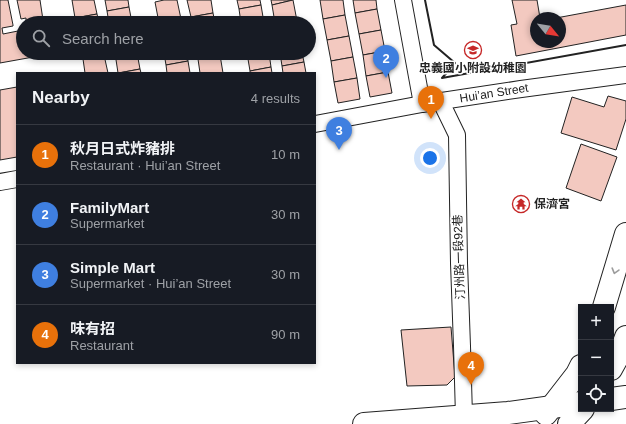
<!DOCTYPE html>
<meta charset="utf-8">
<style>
:root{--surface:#171b24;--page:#20242c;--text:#f1f3f6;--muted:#9ea1a6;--line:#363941;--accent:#c62828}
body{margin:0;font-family:Arial,"Noto Sans TC",sans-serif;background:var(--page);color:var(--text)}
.controls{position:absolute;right:12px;bottom:12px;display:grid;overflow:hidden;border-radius:0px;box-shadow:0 2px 6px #0003}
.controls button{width:36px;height:36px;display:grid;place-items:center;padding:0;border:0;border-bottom:1px solid var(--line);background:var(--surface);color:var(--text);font:20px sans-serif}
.compass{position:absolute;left:530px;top:12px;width:36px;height:36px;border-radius:50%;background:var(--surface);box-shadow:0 2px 6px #0003;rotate:120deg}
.you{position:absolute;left:430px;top:158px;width:14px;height:14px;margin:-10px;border:3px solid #fff;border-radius:50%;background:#1a73e8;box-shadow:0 0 0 6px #1a73e833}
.badge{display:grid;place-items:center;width:26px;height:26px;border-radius:50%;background:var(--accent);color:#fff;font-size:13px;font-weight:700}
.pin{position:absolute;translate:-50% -33px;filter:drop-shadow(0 1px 2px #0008)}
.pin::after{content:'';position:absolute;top:21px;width:14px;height:12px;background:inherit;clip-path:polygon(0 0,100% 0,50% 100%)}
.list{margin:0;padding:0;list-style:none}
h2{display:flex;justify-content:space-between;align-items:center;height:52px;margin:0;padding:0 16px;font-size:17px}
h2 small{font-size:13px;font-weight:400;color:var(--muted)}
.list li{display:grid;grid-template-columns:26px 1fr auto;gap:12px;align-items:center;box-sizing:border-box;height:60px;padding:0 16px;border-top:1px solid var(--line)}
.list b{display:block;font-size:15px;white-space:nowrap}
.list p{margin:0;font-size:13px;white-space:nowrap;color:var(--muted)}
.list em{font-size:13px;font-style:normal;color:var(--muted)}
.icon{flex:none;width:22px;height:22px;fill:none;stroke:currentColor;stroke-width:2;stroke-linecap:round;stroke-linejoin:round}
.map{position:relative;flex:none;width:626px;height:424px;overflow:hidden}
.search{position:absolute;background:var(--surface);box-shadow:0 2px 6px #0003;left:16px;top:16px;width:300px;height:44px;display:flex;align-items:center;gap:10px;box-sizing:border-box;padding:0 14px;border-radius:22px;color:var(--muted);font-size:15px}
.panel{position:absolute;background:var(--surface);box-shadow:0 2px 6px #0003;left:16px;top:72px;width:300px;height:292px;border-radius:0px}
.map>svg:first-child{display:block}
.building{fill:#f3c9c0;stroke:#222}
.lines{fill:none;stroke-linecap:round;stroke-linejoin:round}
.street-casing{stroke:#222;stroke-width:18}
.secondary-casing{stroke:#222;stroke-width:24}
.street{stroke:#fff;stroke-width:16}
.secondary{stroke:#fff;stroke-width:22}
.wall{stroke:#222;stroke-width:2}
.oneway{stroke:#9c9c9c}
.labels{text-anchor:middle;stroke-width:3;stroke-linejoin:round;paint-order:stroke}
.poi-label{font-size:12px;font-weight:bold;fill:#222;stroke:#fff}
.street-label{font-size:12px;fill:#222;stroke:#fff}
</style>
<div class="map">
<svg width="626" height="424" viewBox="0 0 626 424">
<rect width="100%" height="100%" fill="#fff"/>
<g class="building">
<path d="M 0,0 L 8,0 L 13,25 L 13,26 L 2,28 L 3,34 L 23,30 L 23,53 L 49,53 L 50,54 L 0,63 Z"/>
<path d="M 17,0 L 40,0 L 43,20 L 26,23 L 26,18 L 21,19 Z"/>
<path d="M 72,0 L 94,0 L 97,14 L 75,18 Z"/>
<path d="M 105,0 L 128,0 L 129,7 L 107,11 Z"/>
<path d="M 164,0 L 177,0 L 181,19 L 159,23 L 155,2 Z"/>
<path d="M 187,0 L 211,0 L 213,13 L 191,17 Z"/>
<path d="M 237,0 L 260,0 L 261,5 L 239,9 Z"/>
<path d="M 271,0 L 293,0 L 272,5 Z"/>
<path d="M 293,0 L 297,21 L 286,23 L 275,23 L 272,5 Z"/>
<path d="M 320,0 L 343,0 L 345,15 L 323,19 Z"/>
<path d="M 353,0 L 376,0 L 377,9 L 355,13 Z"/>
<path d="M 512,0 L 537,0 L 540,18 L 536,18 L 536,42 L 560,42 L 560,18 L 556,18 L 626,5 L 626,35 L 516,56 L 511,25 L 517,24 Z"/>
<path d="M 261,5 L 264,23 L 241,23 L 239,9 Z"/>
<path d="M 129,7 L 132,23 L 109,23 L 107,11 Z"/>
<path d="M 377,9 L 381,30 L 359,34 L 355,13 Z"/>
<path d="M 213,13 L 215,23 L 192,23 L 191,17 Z"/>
<path d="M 97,14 L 99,23 L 76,23 L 75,18 Z"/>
<path d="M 345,15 L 349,36 L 327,40 L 323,19 Z"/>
<path d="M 181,19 L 182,23 L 159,23 Z"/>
<path d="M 381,30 L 385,51 L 363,55 L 359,34 Z"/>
<path d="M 349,36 L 353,57 L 331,61 L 327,40 Z"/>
<path d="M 385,51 L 388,72 L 366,76 L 363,55 Z"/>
<path d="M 82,53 L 104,53 L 104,55 L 83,59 Z"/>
<path d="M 115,53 L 137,53 L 140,69 L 118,73 Z"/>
<path d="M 164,53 L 187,53 L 188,61 L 166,65 Z"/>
<path d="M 197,53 L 220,53 L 220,55 L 198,59 Z"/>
<path d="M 247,53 L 269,53 L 271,67 L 250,71 Z"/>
<path d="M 280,53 L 302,53 L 304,62 L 282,66 Z"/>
<path d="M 104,55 L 108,73 L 85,73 L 83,59 Z"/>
<path d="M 220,55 L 223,73 L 200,73 L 198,59 Z"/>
<path d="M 353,57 L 357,78 L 334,82 L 331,61 Z"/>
<path d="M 188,61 L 190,73 L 167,73 L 166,65 Z"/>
<path d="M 304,62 L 306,73 L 283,73 L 282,66 Z"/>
<path d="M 271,67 L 272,73 L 250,73 L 250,71 Z"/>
<path d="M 140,69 L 141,73 L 119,73 Z"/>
<path d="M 388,72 L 392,93 L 370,97 L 366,76 Z"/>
<path d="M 357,78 L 360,99 L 338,103 L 334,82 Z"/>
<path d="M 17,87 L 17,157 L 0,160 L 0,90 Z"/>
<path d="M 608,96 L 626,101 L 626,119 L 616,150 L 561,133 L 572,97 L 604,107 Z"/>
<path d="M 581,144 L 617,157 L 601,201 L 566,188 Z"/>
<path d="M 451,327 L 455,377 L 447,385 L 407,386 L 401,330 Z"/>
</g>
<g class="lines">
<g class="street-casing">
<g id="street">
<path d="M 403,0 L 422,104"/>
<path d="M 441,102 L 457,135 L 459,263 L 462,346 L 464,416"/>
<path d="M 315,124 L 422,104 L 521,89 L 626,75"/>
<path d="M 0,182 L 17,179"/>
</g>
</g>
<g class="secondary-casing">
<g id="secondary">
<path d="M 604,307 L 626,234"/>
<path d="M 611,369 L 620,353 L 626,337"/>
<path d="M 611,399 L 626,397"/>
<path d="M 546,414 L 577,374 L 581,366"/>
<path d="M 364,424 L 508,413 L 581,403"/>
<path d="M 569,424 L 583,409"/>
</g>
</g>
<use href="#street" class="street"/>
<use href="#secondary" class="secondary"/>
<path class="wall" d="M 425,0 L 434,45 L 455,63 L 442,78 L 626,45"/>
</g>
<defs><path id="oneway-chevron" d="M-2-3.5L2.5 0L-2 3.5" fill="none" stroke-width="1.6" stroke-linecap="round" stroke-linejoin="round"/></defs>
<use class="oneway" href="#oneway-chevron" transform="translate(615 271) rotate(106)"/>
<defs>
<g id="school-ring" transform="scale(0.9)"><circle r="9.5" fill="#fff" stroke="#c62828" stroke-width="1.5"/><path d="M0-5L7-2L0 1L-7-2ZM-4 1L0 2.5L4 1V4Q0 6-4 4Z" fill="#c62828"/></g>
<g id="temple-ring" transform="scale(0.9)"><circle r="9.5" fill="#fff" stroke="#c62828" stroke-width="1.5"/><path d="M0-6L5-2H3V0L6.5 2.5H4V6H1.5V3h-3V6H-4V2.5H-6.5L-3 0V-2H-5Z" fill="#c62828"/></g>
</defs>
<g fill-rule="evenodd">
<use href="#school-ring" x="473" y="50"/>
<use href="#temple-ring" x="521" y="204"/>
</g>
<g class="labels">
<g class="poi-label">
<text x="473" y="72">忠義國小附設幼稚園</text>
<text x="534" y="208" text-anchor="start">保濟宮</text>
</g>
<g class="street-label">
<text transform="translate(494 93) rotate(-9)" y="4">Hui’an Street</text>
<text transform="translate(459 257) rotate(-92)" y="4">汀州路一段92巷</text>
</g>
</g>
</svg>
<div class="controls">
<button>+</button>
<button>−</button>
<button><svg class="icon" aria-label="locate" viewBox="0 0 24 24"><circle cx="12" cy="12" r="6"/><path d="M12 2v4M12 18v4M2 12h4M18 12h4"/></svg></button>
</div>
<svg class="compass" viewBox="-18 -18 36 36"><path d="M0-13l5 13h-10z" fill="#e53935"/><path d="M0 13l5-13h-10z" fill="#9ea1a6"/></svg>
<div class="you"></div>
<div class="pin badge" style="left:431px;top:119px;background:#e8710a">1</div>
<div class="pin badge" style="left:386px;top:78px;background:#3f7fe0">2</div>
<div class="pin badge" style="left:339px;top:150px;background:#3f7fe0">3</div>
<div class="pin badge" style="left:471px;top:385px;background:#e8710a">4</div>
<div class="search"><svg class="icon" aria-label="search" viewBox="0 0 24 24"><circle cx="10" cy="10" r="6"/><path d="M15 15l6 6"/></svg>Search here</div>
<section class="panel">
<h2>Nearby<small>4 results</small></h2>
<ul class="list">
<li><span class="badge" style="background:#e8710a">1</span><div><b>秋月日式炸豬排</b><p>Restaurant · Hui’an Street</p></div><em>10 m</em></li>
<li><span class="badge" style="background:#3f7fe0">2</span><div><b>FamilyMart</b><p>Supermarket</p></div><em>30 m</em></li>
<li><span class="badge" style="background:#3f7fe0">3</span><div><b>Simple Mart</b><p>Supermarket · Hui’an Street</p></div><em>30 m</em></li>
<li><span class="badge" style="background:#e8710a">4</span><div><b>味有招</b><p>Restaurant</p></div><em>90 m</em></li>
</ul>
</section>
</div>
